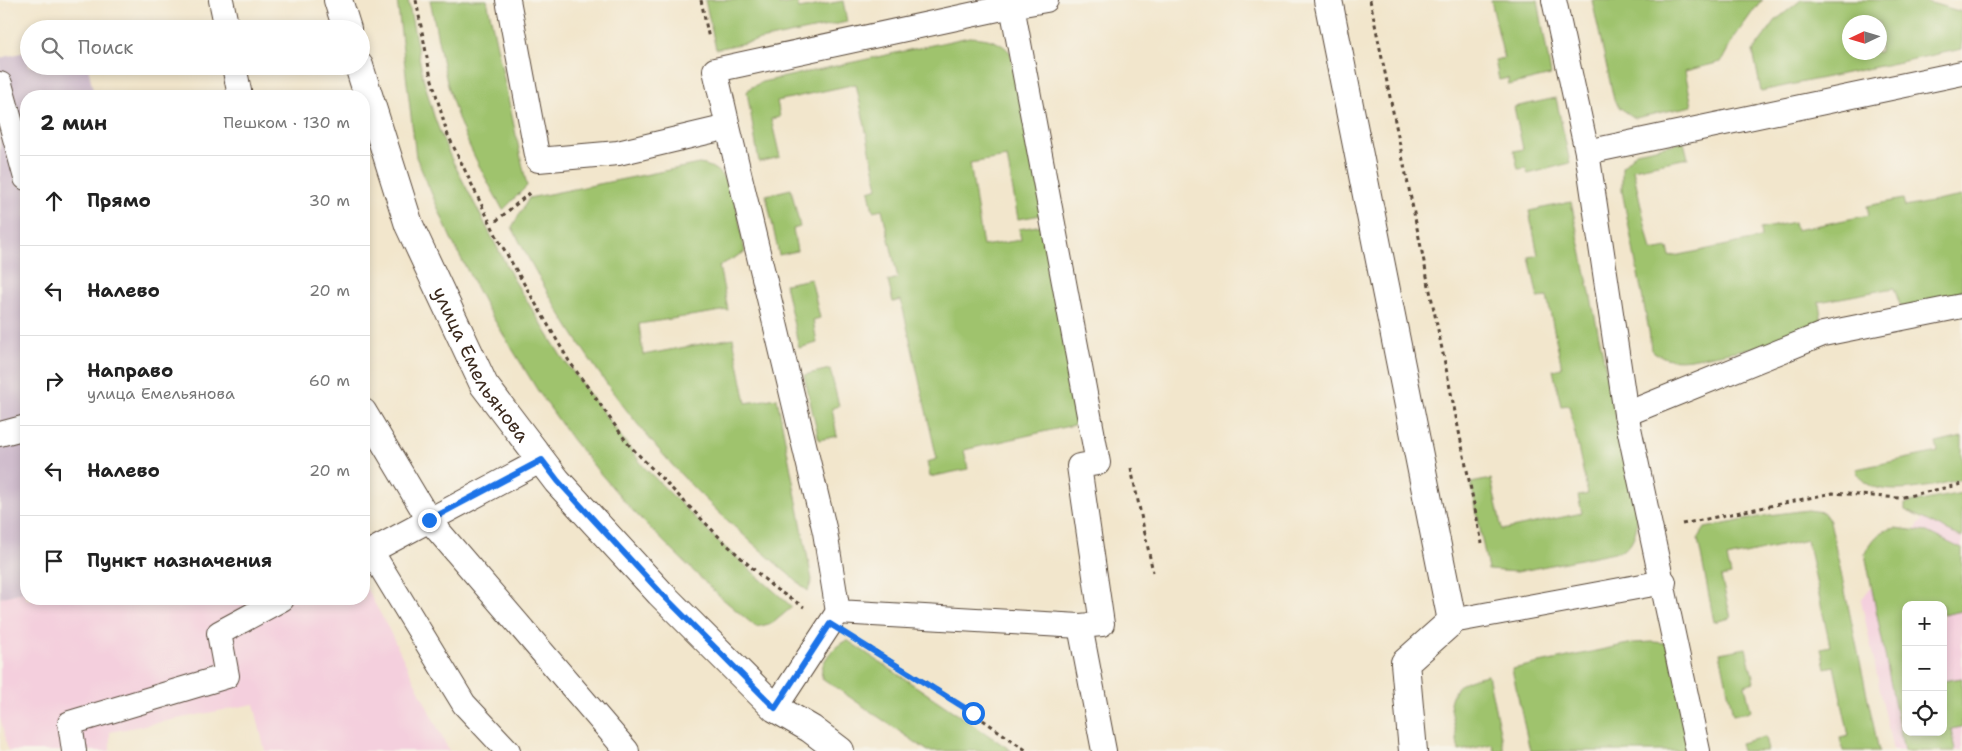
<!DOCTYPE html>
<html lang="ru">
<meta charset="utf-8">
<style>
:root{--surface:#fff;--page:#f6f6f6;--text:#222;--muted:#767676;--line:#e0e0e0}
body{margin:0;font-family:"Shantell Sans",sans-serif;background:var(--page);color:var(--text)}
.controls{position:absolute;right:15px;bottom:15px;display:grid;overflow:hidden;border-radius:10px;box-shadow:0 2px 8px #0003}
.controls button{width:45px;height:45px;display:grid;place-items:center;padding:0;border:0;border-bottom:1px solid var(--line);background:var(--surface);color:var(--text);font:25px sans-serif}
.compass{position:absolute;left:1842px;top:15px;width:45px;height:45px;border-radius:50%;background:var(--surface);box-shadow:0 2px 8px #0003;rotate:266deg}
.stop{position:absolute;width:15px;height:15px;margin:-11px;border:4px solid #1a73e8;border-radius:50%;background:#fff}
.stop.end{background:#1a73e8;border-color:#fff;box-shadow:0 1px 5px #0008}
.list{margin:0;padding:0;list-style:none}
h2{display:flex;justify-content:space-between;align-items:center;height:65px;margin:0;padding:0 20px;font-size:21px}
h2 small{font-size:16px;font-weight:400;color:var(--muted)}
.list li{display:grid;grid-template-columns:32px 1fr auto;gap:15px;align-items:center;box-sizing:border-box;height:90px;padding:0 20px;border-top:1px solid var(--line)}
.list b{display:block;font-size:19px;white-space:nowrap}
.list p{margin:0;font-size:16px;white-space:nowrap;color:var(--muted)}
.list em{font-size:16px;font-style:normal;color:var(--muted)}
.icon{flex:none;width:28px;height:28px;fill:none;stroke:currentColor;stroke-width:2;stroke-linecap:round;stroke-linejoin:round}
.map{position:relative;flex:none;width:1962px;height:751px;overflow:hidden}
.search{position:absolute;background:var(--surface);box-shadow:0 2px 8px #0003;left:20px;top:20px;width:350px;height:55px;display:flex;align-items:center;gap:12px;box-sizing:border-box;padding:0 18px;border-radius:28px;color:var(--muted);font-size:19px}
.panel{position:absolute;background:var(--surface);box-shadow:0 2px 8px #0003;left:20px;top:90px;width:350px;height:515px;border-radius:20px}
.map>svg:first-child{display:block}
.built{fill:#f4cfdd;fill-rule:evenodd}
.industrial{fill:#d0bdcd}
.green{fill:#9fc36d;stroke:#6d7646;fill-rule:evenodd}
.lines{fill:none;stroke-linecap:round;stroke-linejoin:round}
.service-casing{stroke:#564638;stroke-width:26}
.minor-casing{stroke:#564638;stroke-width:30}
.secondary-casing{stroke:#564638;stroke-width:30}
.path{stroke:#564638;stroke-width:3;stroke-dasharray:4 4;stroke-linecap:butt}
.service{stroke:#fff;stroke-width:24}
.minor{stroke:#fff;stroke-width:28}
.secondary{stroke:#fff;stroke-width:28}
.route{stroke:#1a73e8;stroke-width:6}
.labels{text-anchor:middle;stroke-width:5;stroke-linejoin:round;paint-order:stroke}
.street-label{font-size:19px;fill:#3b2a1e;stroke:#f7f3e8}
</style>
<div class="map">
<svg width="1962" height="751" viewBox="0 0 1962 751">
<rect width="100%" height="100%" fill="#f7f3e8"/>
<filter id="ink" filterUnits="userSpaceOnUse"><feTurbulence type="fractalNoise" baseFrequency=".02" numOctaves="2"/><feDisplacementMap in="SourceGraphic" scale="10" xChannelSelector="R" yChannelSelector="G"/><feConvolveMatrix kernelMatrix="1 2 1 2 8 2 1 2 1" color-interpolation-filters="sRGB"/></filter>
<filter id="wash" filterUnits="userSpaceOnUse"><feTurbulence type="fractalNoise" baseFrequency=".0096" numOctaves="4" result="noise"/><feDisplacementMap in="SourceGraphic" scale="20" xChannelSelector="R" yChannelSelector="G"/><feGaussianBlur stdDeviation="1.12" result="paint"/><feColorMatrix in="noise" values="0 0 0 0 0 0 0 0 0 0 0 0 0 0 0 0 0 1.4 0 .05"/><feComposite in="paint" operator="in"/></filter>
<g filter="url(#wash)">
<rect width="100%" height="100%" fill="#f2e6cc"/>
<g class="built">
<path d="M 1962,510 L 1962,751 L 1893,751 L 1861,600 L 1924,518 ZM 1906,605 L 1943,605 L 1943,732 L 1906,732 Z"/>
<path d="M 364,584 L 385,622 L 449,751 L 265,751 L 254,704 L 110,732 L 110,751 L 8,751 L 0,717 L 0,598 L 26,591 L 26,599 L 364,599 Z"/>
</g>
<path class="industrial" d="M 29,51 L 29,66 L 88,66 L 94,96 L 26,96 L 26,591 L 0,598 L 0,58 Z"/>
<g class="green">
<path d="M 397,0 L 408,0 L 423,77 L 434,116 L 441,135 L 451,158 L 514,280 L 561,356 L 643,466 L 719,542 L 792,607 L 773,623 L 756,627 L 718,595 L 664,542 L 632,510 L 599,472 L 572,439 L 538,391 L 487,308 L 452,241 L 416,157 Z"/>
<path d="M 430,0 L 487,0 L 527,186 L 503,210 C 485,177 466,144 455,109 C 443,74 438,36 430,0 Z"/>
<path d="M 705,0 L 778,0 L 779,5 L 797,2 L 799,9 L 843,1 L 847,22 L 716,49 Z"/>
<path d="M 1491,0 L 1538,0 L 1551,75 L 1509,85 L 1508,78 L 1499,80 L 1495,60 L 1504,58 Z"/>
<path d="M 1592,0 L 1763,0 L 1759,3 L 1734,38 L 1721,62 L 1685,71 L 1692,106 L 1635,118 L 1620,108 L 1614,100 Z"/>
<path d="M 1801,0 L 1921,0 L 1962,12 L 1962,49 L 1761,91 L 1753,51 L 1776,20 ZM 1850,22 L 1880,22 L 1880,52 L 1850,52 Z"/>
<path d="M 969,37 C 986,38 997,39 1010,52 L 1047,214 L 1018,219 L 1007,157 L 970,163 L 983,246 L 1021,240 L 1019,229 L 1049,224 L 1091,421 L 964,450 L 968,469 L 930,477 L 927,462 L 937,459 L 901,300 L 893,302 L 888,281 L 898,278 L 882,209 L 873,211 L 869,191 L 878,188 L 856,84 L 777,101 L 780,117 L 771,119 L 780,157 L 759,162 L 747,92 L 750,88 L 762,82 Z"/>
<path d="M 1556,98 L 1570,163 L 1528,174 L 1526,168 L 1518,169 L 1514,151 L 1523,149 L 1514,107 Z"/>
<path d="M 1684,142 L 1688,158 L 1633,169 L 1651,251 L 1668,248 L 1670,257 L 1761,238 L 1760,229 L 1794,222 L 1796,230 L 1869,215 L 1867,206 L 1903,199 L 1905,207 L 1962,196 L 1962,300 L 1904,309 L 1900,305 L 1894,288 L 1819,302 L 1822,324 L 1813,337 L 1691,359 C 1675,361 1665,360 1651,350 L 1649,331 L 1622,191 L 1622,167 L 1636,152 Z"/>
<path d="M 699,164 C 737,167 738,222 745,252 L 719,266 L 728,310 L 639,324 L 643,355 L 733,338 L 746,403 L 777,398 L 812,580 L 808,591 C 757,547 704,503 660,451 C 601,383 553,307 512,227 L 529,198 Z"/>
<path d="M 791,189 L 800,227 L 793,229 L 797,251 L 779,255 L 766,195 Z"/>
<path d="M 1571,202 L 1637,518 C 1637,530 1634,542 1624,550 L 1517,572 L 1488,570 L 1471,483 L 1491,479 L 1502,530 L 1582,513 L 1578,496 L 1588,494 L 1569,405 L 1561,406 L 1553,370 L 1562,368 L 1547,297 L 1538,298 L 1529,257 L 1538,255 L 1529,211 Z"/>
<path d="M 811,279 L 820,318 L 813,320 L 817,343 L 799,348 L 785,284 Z"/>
<path d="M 830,369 L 839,406 L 832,408 L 837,436 L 819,440 L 804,375 Z"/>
<path d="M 1962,437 L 1962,479 C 1936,485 1866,505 1856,469 L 1938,452 L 1936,443 Z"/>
<path d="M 1962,493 L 1962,538 L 1905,510 L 1905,504 Z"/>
<path d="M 1808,510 L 1823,512 L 1830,521 L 1879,751 L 1843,751 L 1840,738 L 1849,736 L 1834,666 L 1825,668 L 1821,648 L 1830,646 L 1807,540 L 1727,558 L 1731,575 L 1721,577 L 1731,618 L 1714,622 L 1698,539 L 1705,528 L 1769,515 Z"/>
<path d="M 1895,528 L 1927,532 L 1962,549 L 1962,611 L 1943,615 L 1943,605 L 1906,605 L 1906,732 L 1943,732 L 1943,681 L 1962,678 L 1962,727 L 1951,729 L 1955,751 L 1904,751 L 1865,554 C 1872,540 1879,530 1895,528 Z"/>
<path d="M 847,640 L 1012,751 L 928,751 L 822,678 C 819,662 833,647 847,640 Z"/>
<path d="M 1653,642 L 1666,643 L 1700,751 L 1530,751 L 1512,669 L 1633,643 Z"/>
<path d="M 1746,648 L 1754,682 L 1745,685 L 1751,711 L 1733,715 L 1720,653 Z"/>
<path d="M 1488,675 L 1504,751 L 1494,751 L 1492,744 L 1459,751 L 1450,703 C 1454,682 1469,679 1488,675 Z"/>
<path d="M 1765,737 L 1768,751 L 1742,751 L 1740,743 Z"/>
</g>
</g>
<g filter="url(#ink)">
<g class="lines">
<g class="service-casing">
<g id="service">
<path d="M 221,0 L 227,29"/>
<path d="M 508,0 L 538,160 L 618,153 L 728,127 L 825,532 L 838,612 L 1080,626 L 1102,624 L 1079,466 L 1098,463 L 1012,6 L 1046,0"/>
<path d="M 1554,0 L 1587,152 L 1626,414"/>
<path d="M 234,66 L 240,96"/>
<path d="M 0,84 L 26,178"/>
<path d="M 728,127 L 715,70 L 1012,6"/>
<path d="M 1587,152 L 1962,73"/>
<path d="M 364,411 L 429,520 L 627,751"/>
<path d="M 0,434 L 26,427"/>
<path d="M 371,551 L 464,704 L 508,751"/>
<path d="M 364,555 L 542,460"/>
<path d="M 1452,621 L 1664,582"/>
<path d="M 1080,626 L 1104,751"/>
<path d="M 775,708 L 838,612"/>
<path d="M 74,751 L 70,723 L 227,676 L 219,633 L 282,599"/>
<path d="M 1698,751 L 1626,414 L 1823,334 L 1962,306"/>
</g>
</g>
<g class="minor-casing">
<path id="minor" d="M 1328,0 L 1452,621 L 1405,663 L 1413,751"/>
</g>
<g class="secondary-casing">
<g id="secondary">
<path d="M 338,0 L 347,29"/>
<path id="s1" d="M 359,66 L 409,225 L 484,385 L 557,481 L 660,593 L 775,708 L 811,729 L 840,751"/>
</g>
</g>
<g class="path">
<path d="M 416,0 L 430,73 L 447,133 L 498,239 L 569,361 L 629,445 L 725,543 L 774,588 L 804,607"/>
<path d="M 701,0 L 709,39"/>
<path d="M 1370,0 L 1482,543"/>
<path d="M 496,221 L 532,191"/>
<path d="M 1131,468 L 1153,572"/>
<path d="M 1682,524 L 1833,493 L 1899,498 L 1962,484"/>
<path d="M 868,647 L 973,713 L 1027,751"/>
</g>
<use href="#service" class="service"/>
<use href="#minor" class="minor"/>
<use href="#secondary" class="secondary"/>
</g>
</g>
<g class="lines" filter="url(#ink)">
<path class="route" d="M 429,520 L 542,460 L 558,481 L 660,592 L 775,708 L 830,624 L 973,713"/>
</g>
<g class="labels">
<g class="street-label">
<text dy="7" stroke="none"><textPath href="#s1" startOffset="324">улица Емельянова</textPath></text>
</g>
</g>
</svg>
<div class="controls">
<button>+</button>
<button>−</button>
<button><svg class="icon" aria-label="locate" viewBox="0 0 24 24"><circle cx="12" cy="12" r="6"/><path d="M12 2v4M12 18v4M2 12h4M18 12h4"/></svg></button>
</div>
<svg class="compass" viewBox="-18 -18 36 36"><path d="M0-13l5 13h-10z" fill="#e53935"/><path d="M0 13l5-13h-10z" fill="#767676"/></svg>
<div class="stop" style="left:973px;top:713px"></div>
<div class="stop end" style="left:429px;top:520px"></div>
<div class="search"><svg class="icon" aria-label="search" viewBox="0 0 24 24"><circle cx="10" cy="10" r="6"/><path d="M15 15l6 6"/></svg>Поиск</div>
<section class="panel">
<h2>2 мин<small>Пешком · 130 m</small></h2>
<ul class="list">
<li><svg class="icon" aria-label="ahead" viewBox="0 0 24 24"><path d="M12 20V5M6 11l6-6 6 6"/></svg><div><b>Прямо</b></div><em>30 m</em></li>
<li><svg class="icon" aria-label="left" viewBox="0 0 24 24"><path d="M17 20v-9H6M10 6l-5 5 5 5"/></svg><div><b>Налево</b></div><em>20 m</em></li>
<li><svg class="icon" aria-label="right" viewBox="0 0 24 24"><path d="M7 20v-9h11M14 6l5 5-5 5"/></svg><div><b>Направо</b><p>улица Емельянова</p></div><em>60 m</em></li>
<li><svg class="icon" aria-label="left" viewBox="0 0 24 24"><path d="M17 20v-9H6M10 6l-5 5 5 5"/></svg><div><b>Налево</b></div><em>20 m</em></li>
<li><svg class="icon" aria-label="arrive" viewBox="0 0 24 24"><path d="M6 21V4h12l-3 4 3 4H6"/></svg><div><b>Пункт назначения</b></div></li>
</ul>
</section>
</div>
